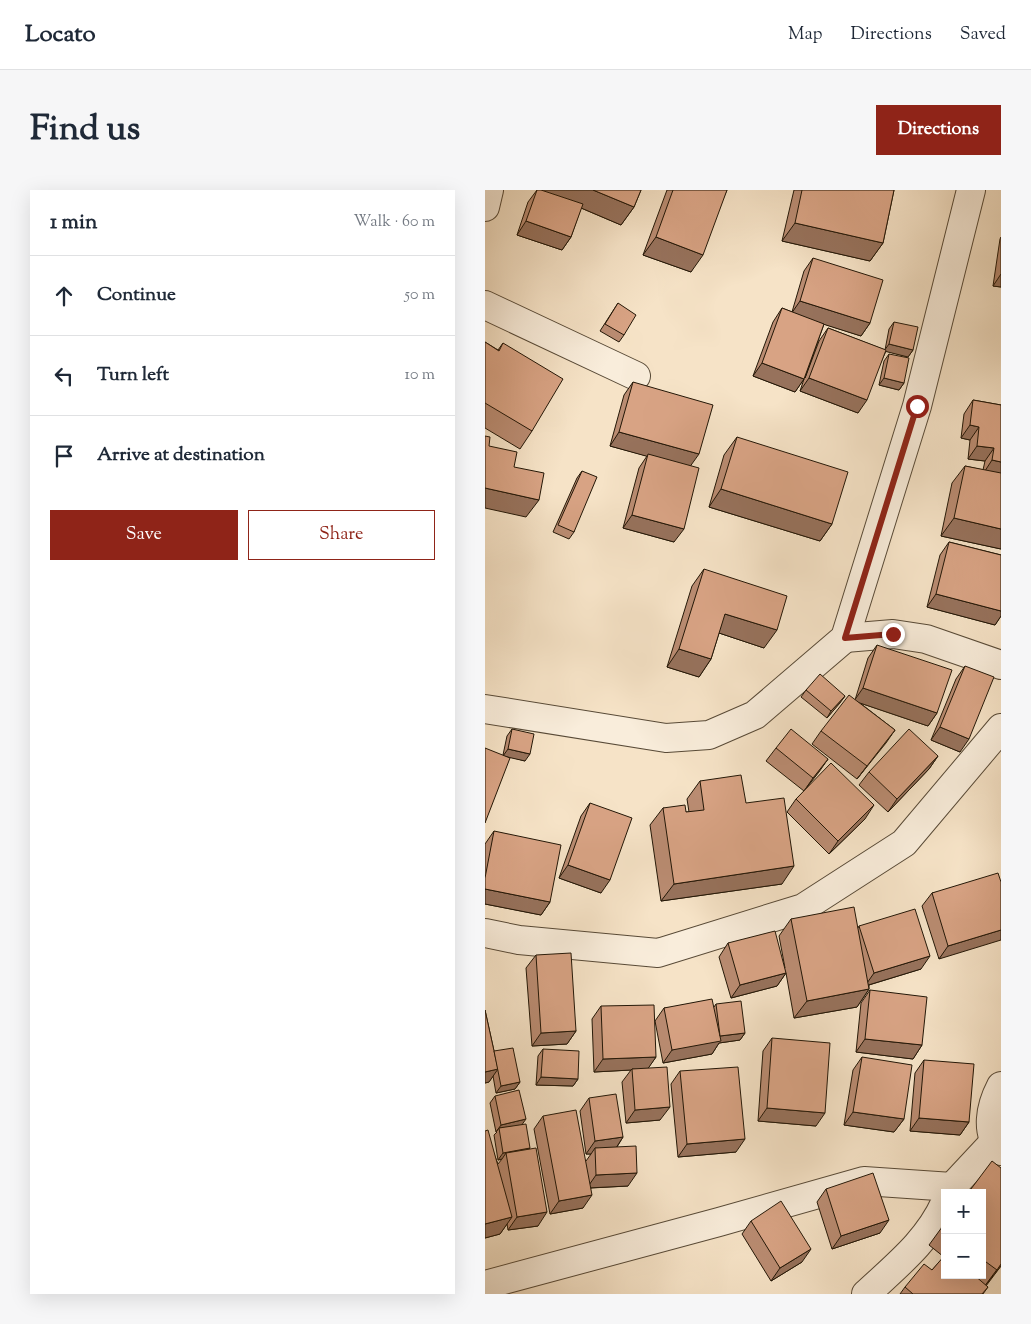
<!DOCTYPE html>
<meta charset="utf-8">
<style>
:root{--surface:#fff;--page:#f6f6f7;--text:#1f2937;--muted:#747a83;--line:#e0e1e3;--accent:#8f2418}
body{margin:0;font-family:"Sorts Mill Goudy",serif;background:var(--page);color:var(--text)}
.controls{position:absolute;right:15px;bottom:15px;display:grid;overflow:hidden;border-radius:0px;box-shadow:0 5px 20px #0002}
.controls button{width:45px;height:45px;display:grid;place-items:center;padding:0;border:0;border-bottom:1px solid var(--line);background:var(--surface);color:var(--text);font:25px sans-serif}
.stop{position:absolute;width:15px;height:15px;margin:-11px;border:4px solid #8f2418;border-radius:50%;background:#fff}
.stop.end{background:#8f2418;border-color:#fff;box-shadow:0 1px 5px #0008}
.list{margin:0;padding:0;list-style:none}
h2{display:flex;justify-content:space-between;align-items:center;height:65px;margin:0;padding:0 20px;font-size:21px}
h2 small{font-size:16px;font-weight:400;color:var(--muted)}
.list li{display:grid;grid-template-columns:32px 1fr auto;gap:15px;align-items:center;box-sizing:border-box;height:80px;padding:0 20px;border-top:1px solid var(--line)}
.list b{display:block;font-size:19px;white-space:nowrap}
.list em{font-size:16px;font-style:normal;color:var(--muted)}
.actions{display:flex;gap:10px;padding:15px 20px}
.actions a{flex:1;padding:11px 0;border:1px solid var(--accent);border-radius:0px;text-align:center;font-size:18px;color:var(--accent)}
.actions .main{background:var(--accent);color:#fff}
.icon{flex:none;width:28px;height:28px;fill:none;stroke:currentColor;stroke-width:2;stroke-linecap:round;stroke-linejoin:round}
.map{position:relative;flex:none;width:516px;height:1104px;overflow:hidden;border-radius:0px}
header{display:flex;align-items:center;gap:30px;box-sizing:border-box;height:70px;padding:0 25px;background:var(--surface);border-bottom:1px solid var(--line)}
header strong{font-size:24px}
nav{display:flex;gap:28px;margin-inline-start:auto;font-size:18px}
.intro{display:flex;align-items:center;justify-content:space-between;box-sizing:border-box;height:120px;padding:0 30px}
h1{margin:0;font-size:35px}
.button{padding:12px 22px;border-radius:0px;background:var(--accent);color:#fff;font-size:18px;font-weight:700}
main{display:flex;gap:30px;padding:0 30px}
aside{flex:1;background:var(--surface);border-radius:0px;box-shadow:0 5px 20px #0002}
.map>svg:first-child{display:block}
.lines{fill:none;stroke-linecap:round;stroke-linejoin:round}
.street-casing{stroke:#584a37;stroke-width:30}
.street{stroke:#f9eddb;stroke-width:28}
.wall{fill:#ba8c72;stroke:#231707}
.shaded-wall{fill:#97725c;stroke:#231707}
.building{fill:#d8a384;stroke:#231707}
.route{stroke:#8f2418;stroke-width:6}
</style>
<header>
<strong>Locato</strong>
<nav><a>Map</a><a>Directions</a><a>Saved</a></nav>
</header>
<div class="intro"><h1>Find us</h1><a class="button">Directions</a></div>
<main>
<aside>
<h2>1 min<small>Walk · 60 m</small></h2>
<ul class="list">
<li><svg class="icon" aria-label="ahead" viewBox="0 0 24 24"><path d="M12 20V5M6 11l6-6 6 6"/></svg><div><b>Continue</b></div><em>50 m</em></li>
<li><svg class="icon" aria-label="left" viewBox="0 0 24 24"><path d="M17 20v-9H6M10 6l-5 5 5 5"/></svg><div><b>Turn left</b></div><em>10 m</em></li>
<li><svg class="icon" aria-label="arrive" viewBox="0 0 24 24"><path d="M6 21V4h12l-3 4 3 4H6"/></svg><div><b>Arrive at destination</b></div></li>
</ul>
<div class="actions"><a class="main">Save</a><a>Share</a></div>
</aside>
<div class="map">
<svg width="516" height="1104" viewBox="0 0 516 1104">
<rect width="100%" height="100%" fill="#f6e3c7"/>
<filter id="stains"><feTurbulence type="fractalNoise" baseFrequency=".004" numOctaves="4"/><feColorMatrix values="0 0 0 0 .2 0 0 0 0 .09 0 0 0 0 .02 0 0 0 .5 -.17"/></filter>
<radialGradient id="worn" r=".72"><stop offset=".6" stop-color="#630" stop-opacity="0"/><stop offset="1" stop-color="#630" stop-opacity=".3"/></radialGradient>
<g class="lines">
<g class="street-casing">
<g id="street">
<path d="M 0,17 L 4,0"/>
<path d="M 0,115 L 151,186"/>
<path d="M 360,448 L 408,444 L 441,449 L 516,475"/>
<path d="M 0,519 L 181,548 L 224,545 L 270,525 L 360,448 L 432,216 L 486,0"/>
<path d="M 0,743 L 34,750 L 173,763 L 318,718 L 419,653 L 516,538"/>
<path d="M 516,896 C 505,917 500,942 516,961"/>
<path d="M 464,1003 L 467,997 L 509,952"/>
<path d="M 0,1095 L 234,1032 L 379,991 L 467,997"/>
<path d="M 381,1104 C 411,1076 443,1051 460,1013"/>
</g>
</g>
<use href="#street" class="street"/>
</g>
<g class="wall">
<path d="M 52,0 L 156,0 L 149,17 L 136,35 L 96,18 L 86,47 L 77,60 L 32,45 L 43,12 Z"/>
<path d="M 182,0 L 242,0 L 206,82 L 158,65 Z"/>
<path d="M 309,0 L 409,0 L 398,53 L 385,71 L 297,51 Z"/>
<path d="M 516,47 L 516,97 L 508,96 L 515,49 Z"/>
<path d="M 328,68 L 385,133 L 376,146 L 339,134 L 320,188 L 334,151 L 343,138 L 400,160 L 404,139 L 409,132 L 428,160 L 423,167 L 401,161 L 373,223 L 315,201 L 319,189 L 310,202 L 268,186 L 288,132 L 297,118 L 307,122 L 319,81 Z"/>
<path d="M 133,113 L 139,145 L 134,152 L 115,141 Z"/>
<path d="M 0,152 L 13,160 L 18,153 L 47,241 L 35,259 L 0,238 Z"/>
<path d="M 404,164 L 419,193 L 414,200 L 394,195 L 399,171 Z"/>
<path d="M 148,192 L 206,276 L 189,352 L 138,338 L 154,278 L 162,266 L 125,256 L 139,205 Z"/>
<path d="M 488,210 L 516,215 L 516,359 L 456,346 L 467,293 L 480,276 L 498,280 L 500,271 L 483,269 L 485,250 L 476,248 L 479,224 Z"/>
<path d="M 252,247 L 347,334 L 335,351 L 224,317 L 239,265 Z"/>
<path d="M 97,281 L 89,342 L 84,349 L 68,342 L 92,288 Z"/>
<path d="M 464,352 L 516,365 L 516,426 L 510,435 L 442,417 L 455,365 Z"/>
<path d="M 219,379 L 279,458 L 234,443 L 226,469 L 214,487 L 182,477 L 207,396 Z"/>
<path d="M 392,455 L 452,523 L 443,536 L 375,513 L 410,540 L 372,589 L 327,554 L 336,541 L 370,510 L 383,468 Z"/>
<path d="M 480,476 L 475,562 L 446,550 L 471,489 Z"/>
<path d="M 321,500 L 360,506 L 342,528 L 316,507 Z"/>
<path d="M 27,539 L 40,571 L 18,565 L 22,546 Z"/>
<path d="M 291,558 L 343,569 L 322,597 L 380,629 L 344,664 L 302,622 L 311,609 L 319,601 L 281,571 Z"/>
<path d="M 453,566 L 444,579 L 403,622 L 374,595 L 384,582 Z"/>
<path d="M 215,591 L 261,613 L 297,694 L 176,711 L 165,635 L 178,618 L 201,622 L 204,622 L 202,609 Z"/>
<path d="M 105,613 L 116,703 L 74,688 L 96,626 Z"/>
<path d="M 9,641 L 65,712 L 56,725 L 0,714 L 0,654 Z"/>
<path d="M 516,692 L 454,769 L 437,716 L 447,703 Z"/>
<path d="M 306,729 L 373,738 L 374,736 L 436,779 L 384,795 L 384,799 L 372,817 L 309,828 L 301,783 L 292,796 L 246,808 L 234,767 L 243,753 L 300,778 L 294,746 Z"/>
<path d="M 51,765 L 91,841 L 82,854 L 47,856 L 41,778 Z"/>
<path d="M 385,800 L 437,855 L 428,869 L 371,862 L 376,813 Z"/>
<path d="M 231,814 L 260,843 L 255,850 L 234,853 L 227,864 L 178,873 L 170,831 L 179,818 L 229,817 Z"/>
<path d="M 116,816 L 171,867 L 163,878 L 175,930 L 141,933 L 137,892 L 146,880 L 109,882 L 107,829 Z"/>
<path d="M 0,820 L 9,861 L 35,892 L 30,899 L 11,903 L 8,886 L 4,892 L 0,893 Z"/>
<path d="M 287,848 L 331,936 L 273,931 L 278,861 Z"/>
<path d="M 58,859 L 93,889 L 88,896 L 51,895 L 53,866 Z"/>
<path d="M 377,867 L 419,929 L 409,942 L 359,935 L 368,880 Z"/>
<path d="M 439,870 L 484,932 L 475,945 L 425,941 L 430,883 Z"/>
<path d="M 195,881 L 251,962 L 193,967 L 186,894 Z"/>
<path d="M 10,906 L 37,935 L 53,1036 L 23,1040 L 22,1034 L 15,1044 L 0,1048 L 0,941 L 13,974 L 17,969 L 13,970 L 9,945 L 12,942 L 11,942 L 5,913 Z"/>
<path d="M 104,908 L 138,947 L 132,957 L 143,996 L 106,998 L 98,1018 L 65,1024 L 49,939 L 58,926 L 101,971 L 106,964 L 101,964 L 95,921 Z"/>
<path d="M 516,978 L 516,1076 L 501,1096 L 503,1097 L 498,1104 L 415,1104 L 420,1097 L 447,1080 L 459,1067 L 444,1055 L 460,1033 L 460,1085 L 497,1085 L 497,1003 Z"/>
<path d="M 341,999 L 395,1043 L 347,1059 L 332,1012 Z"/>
<path d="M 266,1031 L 317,1072 L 286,1091 L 257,1044 Z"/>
</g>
<g class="shaded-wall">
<path d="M 54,0 L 108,0 L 149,17 L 136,35 Z"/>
<path d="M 41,31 L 86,47 L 77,60 L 32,45 Z"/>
<path d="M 310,33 L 398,53 L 385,71 L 297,51 Z"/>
<path d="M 171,47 L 218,65 L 206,82 L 158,65 Z"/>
<path d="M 516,84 L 516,97 L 508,96 Z"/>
<path d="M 315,111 L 385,133 L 376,146 L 306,124 Z"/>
<path d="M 404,154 L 428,160 L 423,167 L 399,161 Z"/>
<path d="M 277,173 L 319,189 L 310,202 L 268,186 Z"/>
<path d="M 324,188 L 382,210 L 373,223 L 315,201 Z"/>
<path d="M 399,188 L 419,193 L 414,200 L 394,195 Z"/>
<path d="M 485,235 L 494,237 L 485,250 L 476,248 Z"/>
<path d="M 134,242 L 214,264 L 204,278 L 125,256 Z"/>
<path d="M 492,256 L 509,258 L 500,271 L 483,269 Z"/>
<path d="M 507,270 L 516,272 L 516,286 L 498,284 Z"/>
<path d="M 0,298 L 54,310 L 41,327 L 0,318 Z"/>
<path d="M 236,299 L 347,334 L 335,351 L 224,317 Z"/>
<path d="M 147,325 L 199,339 L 189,352 L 138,338 Z"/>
<path d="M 469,328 L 516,339 L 516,359 L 456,346 Z"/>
<path d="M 451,404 L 516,421 L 516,426 L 510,435 L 442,417 Z"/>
<path d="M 240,424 L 292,440 L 279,458 L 228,441 Z"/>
<path d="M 194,459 L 226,469 L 214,487 L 182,477 Z"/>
<path d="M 378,498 L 452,523 L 443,536 L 369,511 Z"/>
<path d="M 360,506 L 355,513 L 342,528 L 346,521 Z"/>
<path d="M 455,537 L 484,549 L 475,562 L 446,550 Z"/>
<path d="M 410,540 L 401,553 L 372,589 L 382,576 Z"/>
<path d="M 23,559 L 45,564 L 40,571 L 18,566 Z"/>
<path d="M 453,566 L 444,579 L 403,622 L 412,609 Z"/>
<path d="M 343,569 L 334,582 L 319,601 L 328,588 Z"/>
<path d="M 389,615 L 380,629 L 344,664 L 353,651 Z"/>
<path d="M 83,675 L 125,690 L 116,703 L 74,688 Z"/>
<path d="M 309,676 L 297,694 L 176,711 L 189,694 Z"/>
<path d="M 0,699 L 65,712 L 56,725 L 0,714 Z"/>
<path d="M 516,740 L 516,750 L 454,769 L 463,756 Z"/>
<path d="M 445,766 L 436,779 L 380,796 L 389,783 Z"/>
<path d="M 301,783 L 292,796 L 246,808 L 255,795 Z"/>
<path d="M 384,799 L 372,817 L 309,828 L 322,811 Z"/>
<path d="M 91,841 L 82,854 L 47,856 L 56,843 Z"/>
<path d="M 260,843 L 255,850 L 234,853 L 227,864 L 178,873 L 187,860 L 235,846 Z"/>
<path d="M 380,849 L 437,855 L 428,869 L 371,862 Z"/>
<path d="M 171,867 L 162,880 L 147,879 L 146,880 L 109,882 L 118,869 Z"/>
<path d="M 13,879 L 4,892 L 0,893 L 0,882 Z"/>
<path d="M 56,887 L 93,889 L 88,896 L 51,895 Z"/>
<path d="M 35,892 L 30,899 L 11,903 L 16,896 Z"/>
<path d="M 185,917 L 175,930 L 141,933 L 150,920 Z"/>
<path d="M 282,918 L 340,923 L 331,936 L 273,931 Z"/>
<path d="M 368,922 L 419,929 L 409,942 L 359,935 Z"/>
<path d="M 434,928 L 484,932 L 475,945 L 425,941 Z"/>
<path d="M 41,929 L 36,936 L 14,938 L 11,942 L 16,935 Z"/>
<path d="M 138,947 L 129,961 L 110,958 L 106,964 L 101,964 L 110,951 Z"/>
<path d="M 260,949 L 251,962 L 193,967 L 202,954 Z"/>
<path d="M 45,958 L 40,965 L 21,963 L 17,969 L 13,970 L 18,963 Z"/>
<path d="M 152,983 L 143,996 L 102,998 L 111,985 Z"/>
<path d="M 107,1005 L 98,1018 L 65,1024 L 74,1011 Z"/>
<path d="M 62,1022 L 53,1036 L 23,1040 L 32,1027 Z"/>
<path d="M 27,1027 L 15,1044 L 0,1048 L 0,1034 Z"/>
<path d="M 404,1030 L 395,1043 L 347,1059 L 356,1046 Z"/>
<path d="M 326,1059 L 317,1072 L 286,1091 L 295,1078 Z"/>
<path d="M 516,1074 L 516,1076 L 499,1097 Z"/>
</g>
<g class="building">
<path d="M 52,0 L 56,0 L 98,14 L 86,47 L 41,31 Z"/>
<path d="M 108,0 L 156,0 L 149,17 Z"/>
<path d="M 188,0 L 242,0 L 218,65 L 171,47 Z"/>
<path d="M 317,0 L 409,0 L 398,53 L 310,33 Z"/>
<path d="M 328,68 L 398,90 L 385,133 L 315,111 Z"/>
<path d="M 133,113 L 151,125 L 139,145 L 120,134 Z"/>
<path d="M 297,118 L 339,134 L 319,189 L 277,173 Z"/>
<path d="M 409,132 L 433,137 L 428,160 L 404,154 Z"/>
<path d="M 343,138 L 401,160 L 382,210 L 324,188 Z"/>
<path d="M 0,152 L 14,161 L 18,153 L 78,189 L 47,241 L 0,213 Z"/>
<path d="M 404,164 L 424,168 L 419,193 L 399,188 Z"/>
<path d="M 148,192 L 228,215 L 214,264 L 134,242 Z"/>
<path d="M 488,210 L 516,215 L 516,272 L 507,270 L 509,258 L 492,256 L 494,237 L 485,235 Z"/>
<path d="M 0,246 L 5,247 L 4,256 L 32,262 L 29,277 L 59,283 L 54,310 L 0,298 Z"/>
<path d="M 252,247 L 363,282 L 347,334 L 236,299 Z"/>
<path d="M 163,264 L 214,278 L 199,339 L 147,325 Z"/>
<path d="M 480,276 L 516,283 L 516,339 L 469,328 Z"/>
<path d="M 97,281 L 112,287 L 89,342 L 73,335 Z"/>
<path d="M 464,352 L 516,365 L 516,421 L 451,404 Z"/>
<path d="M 219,379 L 302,406 L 292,440 L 240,424 L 226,469 L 194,459 Z"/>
<path d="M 392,455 L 467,480 L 452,523 L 378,498 Z"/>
<path d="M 480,476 L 509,487 L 484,549 L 455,537 Z"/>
<path d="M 335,484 L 360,506 L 346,521 L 321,500 Z"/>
<path d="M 364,505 L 410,540 L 382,576 L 336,541 Z"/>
<path d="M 27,539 L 49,544 L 45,564 L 23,559 Z"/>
<path d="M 306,539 L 343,569 L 328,588 L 291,558 Z"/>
<path d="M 424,539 L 453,566 L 412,609 L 384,582 Z"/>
<path d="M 0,558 L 25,568 L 0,633 Z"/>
<path d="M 346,573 L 389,615 L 353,651 L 311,609 Z"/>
<path d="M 256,585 L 261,613 L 299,608 L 309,676 L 189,694 L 178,618 L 200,615 L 201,622 L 219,620 L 215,591 Z"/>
<path d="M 105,613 L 147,628 L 125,690 L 83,675 Z"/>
<path d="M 9,641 L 76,655 L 65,712 L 0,699 L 0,688 Z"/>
<path d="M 513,683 L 516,692 L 516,740 L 463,756 L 447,703 Z"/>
<path d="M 369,717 L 384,799 L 322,811 L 306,729 Z"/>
<path d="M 430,719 L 445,766 L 389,783 L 374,736 Z"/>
<path d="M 290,741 L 301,783 L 255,795 L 243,753 Z"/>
<path d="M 86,763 L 91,841 L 56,843 L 51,765 Z"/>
<path d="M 385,800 L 442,807 L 437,855 L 380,849 Z"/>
<path d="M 227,809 L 236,851 L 187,860 L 179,818 Z"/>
<path d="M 256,811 L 260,843 L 235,846 L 231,814 Z"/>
<path d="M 169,815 L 171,867 L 118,869 L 116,816 Z"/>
<path d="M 0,820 L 13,879 L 0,882 Z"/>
<path d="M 287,848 L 345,853 L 340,923 L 282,918 Z"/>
<path d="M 28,858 L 35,892 L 16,896 L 9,861 Z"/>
<path d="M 58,859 L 94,861 L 93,889 L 56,887 Z"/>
<path d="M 377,867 L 427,875 L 419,929 L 368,922 Z"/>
<path d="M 439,870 L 489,874 L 484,932 L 434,928 Z"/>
<path d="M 182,877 L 185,917 L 150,920 L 147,879 Z"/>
<path d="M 253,877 L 260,949 L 202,954 L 195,881 Z"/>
<path d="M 34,900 L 41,929 L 16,935 L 10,906 Z"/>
<path d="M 131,904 L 138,947 L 110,951 L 104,908 Z"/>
<path d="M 91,920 L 107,1005 L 74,1011 L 58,926 Z"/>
<path d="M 41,934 L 45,958 L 18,963 L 14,938 Z"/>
<path d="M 3,940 L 27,1027 L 0,1034 L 0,941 Z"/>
<path d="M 151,956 L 152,983 L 111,985 L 110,958 Z"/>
<path d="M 51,958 L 62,1022 L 32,1027 L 21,963 Z"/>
<path d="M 507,971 L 516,978 L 516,1074 L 512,1080 L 497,1069 L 497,1003 L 483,1003 Z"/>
<path d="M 388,983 L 404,1030 L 356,1046 L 341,999 Z"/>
<path d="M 296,1011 L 326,1059 L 295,1078 L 266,1031 Z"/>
<path d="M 460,1033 L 460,1040 L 456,1038 Z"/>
<path d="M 460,1065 L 460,1085 L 489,1085 L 503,1097 L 497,1104 L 428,1104 L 420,1097 L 439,1074 L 447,1080 Z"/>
</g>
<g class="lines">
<path class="route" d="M 408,444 L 360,448 L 432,216"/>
</g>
<rect width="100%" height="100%" filter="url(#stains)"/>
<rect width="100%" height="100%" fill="url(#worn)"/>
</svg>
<div class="controls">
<button>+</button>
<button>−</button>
</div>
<div class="stop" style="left:432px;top:216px"></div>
<div class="stop end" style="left:408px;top:444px"></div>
</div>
</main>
